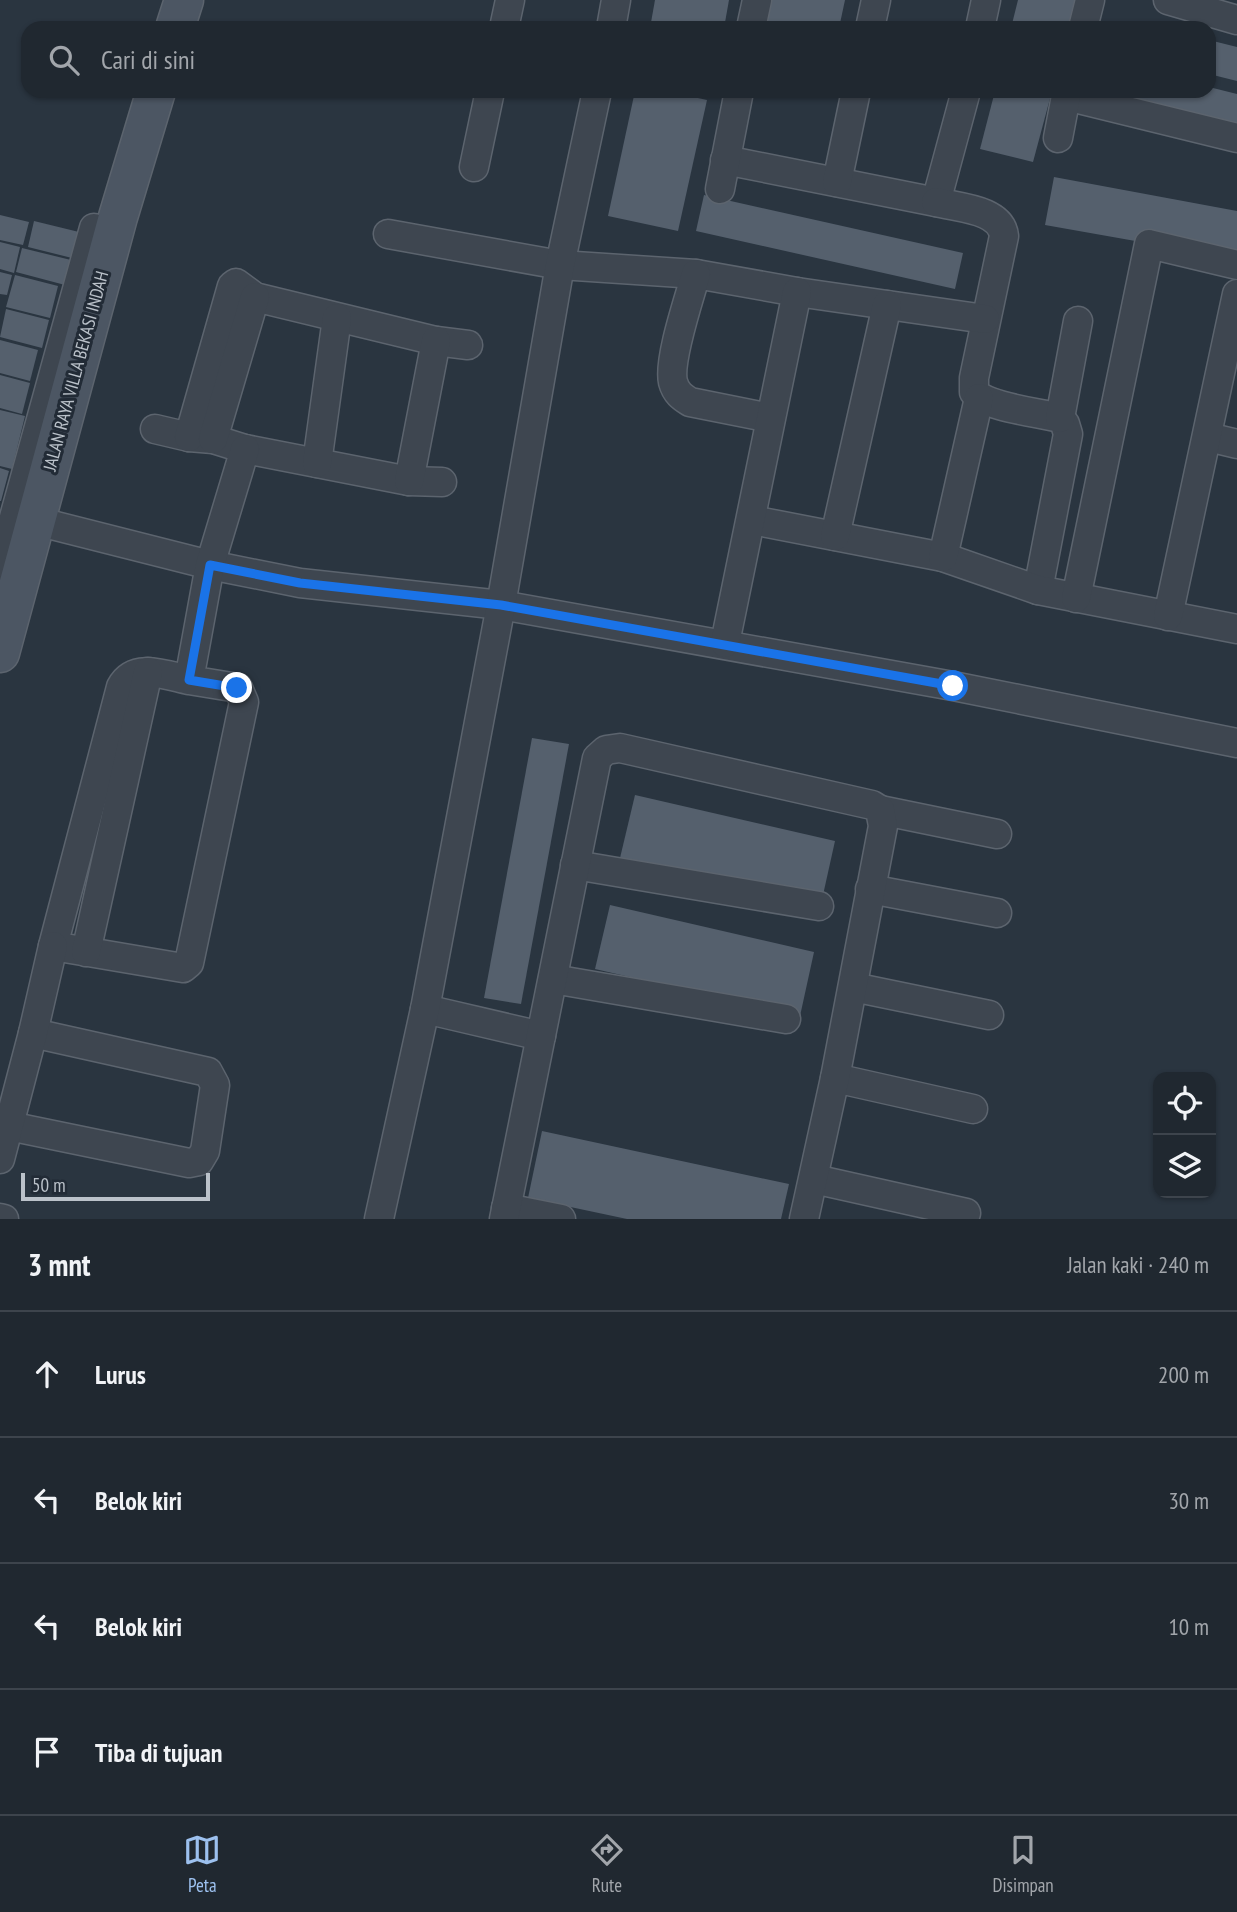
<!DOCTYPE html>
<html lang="id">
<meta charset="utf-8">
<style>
:root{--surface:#202830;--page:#283038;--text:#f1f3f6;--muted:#a2a6ab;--line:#3d444c;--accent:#9cc0ee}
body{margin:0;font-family:"PT Sans Narrow",sans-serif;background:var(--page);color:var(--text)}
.controls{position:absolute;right:21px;bottom:21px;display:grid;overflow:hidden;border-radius:14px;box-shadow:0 2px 5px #0004}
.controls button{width:63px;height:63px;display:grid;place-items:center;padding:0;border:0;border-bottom:2px solid var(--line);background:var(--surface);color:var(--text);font:35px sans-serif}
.scale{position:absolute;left:21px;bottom:18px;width:189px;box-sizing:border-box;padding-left:7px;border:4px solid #bbc2ca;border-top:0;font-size:19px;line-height:24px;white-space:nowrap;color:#bbc2ca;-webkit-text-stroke:5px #222b36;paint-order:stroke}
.stop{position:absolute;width:21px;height:21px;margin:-16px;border:5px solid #1a73e8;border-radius:50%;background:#fff}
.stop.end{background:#1a73e8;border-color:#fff;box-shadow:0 2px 7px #0008}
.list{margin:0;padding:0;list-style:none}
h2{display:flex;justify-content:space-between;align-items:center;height:91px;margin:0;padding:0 28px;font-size:30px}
h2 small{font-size:23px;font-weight:400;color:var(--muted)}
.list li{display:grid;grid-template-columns:46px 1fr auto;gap:21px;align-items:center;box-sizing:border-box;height:126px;padding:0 28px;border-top:2px solid var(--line)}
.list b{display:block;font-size:26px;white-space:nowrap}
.list em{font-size:23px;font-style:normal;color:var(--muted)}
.icon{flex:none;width:38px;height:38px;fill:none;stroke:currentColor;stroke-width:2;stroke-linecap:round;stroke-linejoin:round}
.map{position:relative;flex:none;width:1237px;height:1219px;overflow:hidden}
.search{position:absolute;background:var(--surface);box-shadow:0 2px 5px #0004;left:21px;right:21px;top:21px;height:77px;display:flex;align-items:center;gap:18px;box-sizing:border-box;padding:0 24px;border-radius:21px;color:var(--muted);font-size:26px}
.sheet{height:595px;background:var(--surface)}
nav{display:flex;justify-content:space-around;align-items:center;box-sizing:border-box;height:98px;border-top:2px solid var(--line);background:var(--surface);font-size:19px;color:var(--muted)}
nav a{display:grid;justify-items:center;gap:4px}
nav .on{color:var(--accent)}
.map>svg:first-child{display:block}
.building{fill:#55606d}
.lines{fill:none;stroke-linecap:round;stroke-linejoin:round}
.street-casing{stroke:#5c646e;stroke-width:31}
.secondary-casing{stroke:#5c646e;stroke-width:41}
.street{stroke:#3e4650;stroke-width:28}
.secondary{stroke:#4c5663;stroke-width:38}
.route{stroke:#1a73e8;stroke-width:9}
.labels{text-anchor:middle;stroke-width:6;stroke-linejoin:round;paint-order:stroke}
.street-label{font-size:18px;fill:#bbc2ca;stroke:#222b36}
</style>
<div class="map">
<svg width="1237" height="1219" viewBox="0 0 1237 1219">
<rect width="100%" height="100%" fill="#2a3540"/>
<g class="building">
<path d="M 655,0 L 729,0 L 724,28 L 650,28 Z"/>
<path d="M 767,0 L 845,0 L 839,28 L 760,28 Z"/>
<path d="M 1018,0 L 1075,0 L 1068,28 L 1011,28 Z"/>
<path d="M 1209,40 L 1237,47 L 1237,81 L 1209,74 Z"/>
<path d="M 1209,87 L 1237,94 L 1237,128 L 1114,97 L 1116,91 L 1209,91 Z"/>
<path d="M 635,91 L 666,91 L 707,100 L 678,231 L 608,216 Z"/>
<path d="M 995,91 L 1052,91 L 1033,162 L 980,149 Z"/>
<path d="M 1054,177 L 1237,211 L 1237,259 L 1045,225 Z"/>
<path d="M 704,195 L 963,253 L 955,289 L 696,231 Z"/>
<path d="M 0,215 L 29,222 L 23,245 L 0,240 Z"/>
<path d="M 34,221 L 79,232 L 72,258 L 28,247 Z"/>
<path d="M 0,242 L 20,247 L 14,273 L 0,269 Z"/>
<path d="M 22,248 L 71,260 L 65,285 L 16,272 Z"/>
<path d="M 0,272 L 12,275 L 7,295 L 0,294 Z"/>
<path d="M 15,275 L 58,286 L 50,318 L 6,307 Z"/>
<path d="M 6,309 L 49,320 L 42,348 L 0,337 Z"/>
<path d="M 0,340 L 38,350 L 30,381 L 0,373 Z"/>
<path d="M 0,375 L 30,383 L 22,414 L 0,408 Z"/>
<path d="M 0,410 L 25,416 L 12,469 L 0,466 Z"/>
<path d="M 0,468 L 9,471 L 1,501 L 0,501 Z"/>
<path d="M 532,738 L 569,744 L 521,1004 L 484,998 Z"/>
<path d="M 635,795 L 835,841 L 821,904 L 620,858 Z"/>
<path d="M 610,905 L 814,952 L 800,1016 L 595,969 Z"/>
<path d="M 542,1131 L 789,1184 L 781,1219 L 627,1219 L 528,1198 Z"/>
</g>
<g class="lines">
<g class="street-casing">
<g id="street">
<path d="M 1168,0 L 1237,20"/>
<path d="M 504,28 L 510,0"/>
<path d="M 611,28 L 616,0"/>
<path d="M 751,28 L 757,0"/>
<path d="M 870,28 L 876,0"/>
<path d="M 980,28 L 986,0"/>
<path d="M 1083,28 L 1090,0"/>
<path d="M 1066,96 L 1237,138"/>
<path d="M 1058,138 L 1067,91"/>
<path d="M 725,160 L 936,202 L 966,91"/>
<path d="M 474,167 L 490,91"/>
<path d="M 837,182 L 856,91"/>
<path d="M 720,189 L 739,91"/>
<path d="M 936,202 C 959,208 1001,209 1004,236 L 974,378 L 974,392 C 988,408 1038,412 1060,418 L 1065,424 L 1068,434 L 1038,590"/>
<path d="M 388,234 L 560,265 L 696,274 L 797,292 L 985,319"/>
<path d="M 696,274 C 689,299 668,360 673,382 C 676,393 682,397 690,402 L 770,418"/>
<path d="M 1060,418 L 1078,321"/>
<path d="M 155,429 L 189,437 L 213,439 L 245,449 L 409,481 L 442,482"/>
<path d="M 189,437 L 232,286 L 236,283 L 255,297 L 436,341 L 468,345"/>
<path d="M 1208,437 L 1237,444"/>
<path d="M 213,439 L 255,297"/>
<path d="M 317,463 L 337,318"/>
<path d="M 409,481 L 436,341"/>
<path d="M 752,520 L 943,557 L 1038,590 L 1237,629"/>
<path d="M 36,521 L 210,565 L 300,583 L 501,605 L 953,686 L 1237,743"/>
<path d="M 835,536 L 887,305"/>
<path d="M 943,557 L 979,398"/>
<path d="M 0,568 L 94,228"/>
<path d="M 1076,598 L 1149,244 L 1237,265"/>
<path d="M 1168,616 L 1237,294"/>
<path d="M 725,643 L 797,292"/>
<path d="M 189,680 C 166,675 134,662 121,687 L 53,946 L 183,968 L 189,963 L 244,702 L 238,688 L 189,680 L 210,565 L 245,449"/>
<path d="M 880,810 L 997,834"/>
<path d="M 575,865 L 819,906"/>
<path d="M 870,889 L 997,913"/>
<path d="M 86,952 L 148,672"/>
<path d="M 553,979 L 786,1019"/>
<path d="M 853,987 L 989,1015"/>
<path d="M 425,1009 L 541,1036"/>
<path d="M 835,1078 L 973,1109"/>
<path d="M 9,1126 L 189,1163 L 199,1161 L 205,1151 L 215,1085 L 208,1072 L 33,1033"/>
<path d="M 0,1159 L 33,1033 L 53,946"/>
<path d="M 814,1179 L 966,1213"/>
<path d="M 506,1208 L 561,1219"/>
<path d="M 0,1218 L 4,1219"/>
<path d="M 379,1219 L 425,1009 L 501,605 L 560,265 L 597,91"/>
<path d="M 504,1219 L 597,758 L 606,750 L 620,748 L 872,805 L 880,810 L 883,826 L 835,1078 L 804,1219"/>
</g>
</g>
<g class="secondary-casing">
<g id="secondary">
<path d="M 175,28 L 184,0"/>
<path d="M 0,653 L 118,217 L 156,91"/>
</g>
</g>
<use href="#street" class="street"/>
<use href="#secondary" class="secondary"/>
</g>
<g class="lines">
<path class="route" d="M 237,688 L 189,680 L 210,565 L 300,583 L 501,605 L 953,686"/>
</g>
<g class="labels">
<g class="street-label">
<text transform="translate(76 371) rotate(-75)" y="6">JALAN RAYA VILLA BEKASI INDAH</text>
</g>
</g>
</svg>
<div class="controls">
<button><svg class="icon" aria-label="locate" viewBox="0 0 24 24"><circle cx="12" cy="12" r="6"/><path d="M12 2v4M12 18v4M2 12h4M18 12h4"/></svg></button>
<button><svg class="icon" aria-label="layers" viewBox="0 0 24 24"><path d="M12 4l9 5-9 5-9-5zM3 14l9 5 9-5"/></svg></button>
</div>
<div class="scale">50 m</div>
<div class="stop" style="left:953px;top:686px"></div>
<div class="stop end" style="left:237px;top:688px"></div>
<div class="search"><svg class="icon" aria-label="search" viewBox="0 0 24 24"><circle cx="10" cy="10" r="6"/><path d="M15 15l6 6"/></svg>Cari di sini</div>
</div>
<section class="sheet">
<h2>3 mnt<small>Jalan kaki · 240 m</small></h2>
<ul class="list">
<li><svg class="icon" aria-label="ahead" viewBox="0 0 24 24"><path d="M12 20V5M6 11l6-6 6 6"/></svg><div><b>Lurus</b></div><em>200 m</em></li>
<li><svg class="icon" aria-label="left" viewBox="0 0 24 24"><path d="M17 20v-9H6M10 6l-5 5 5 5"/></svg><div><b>Belok kiri</b></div><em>30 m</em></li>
<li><svg class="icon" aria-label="left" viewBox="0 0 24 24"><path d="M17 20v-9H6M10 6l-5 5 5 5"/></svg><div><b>Belok kiri</b></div><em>10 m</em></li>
<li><svg class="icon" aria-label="arrive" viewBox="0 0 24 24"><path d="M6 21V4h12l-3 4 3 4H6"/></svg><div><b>Tiba di tujuan</b></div></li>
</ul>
</section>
<nav>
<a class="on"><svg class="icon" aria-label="map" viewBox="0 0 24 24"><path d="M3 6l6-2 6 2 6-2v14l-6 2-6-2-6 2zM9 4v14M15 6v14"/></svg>Peta</a>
<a><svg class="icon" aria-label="directions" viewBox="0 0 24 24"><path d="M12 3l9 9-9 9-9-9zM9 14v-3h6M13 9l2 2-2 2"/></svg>Rute</a>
<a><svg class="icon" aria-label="saved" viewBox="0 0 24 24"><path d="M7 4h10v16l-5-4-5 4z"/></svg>Disimpan</a>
</nav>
